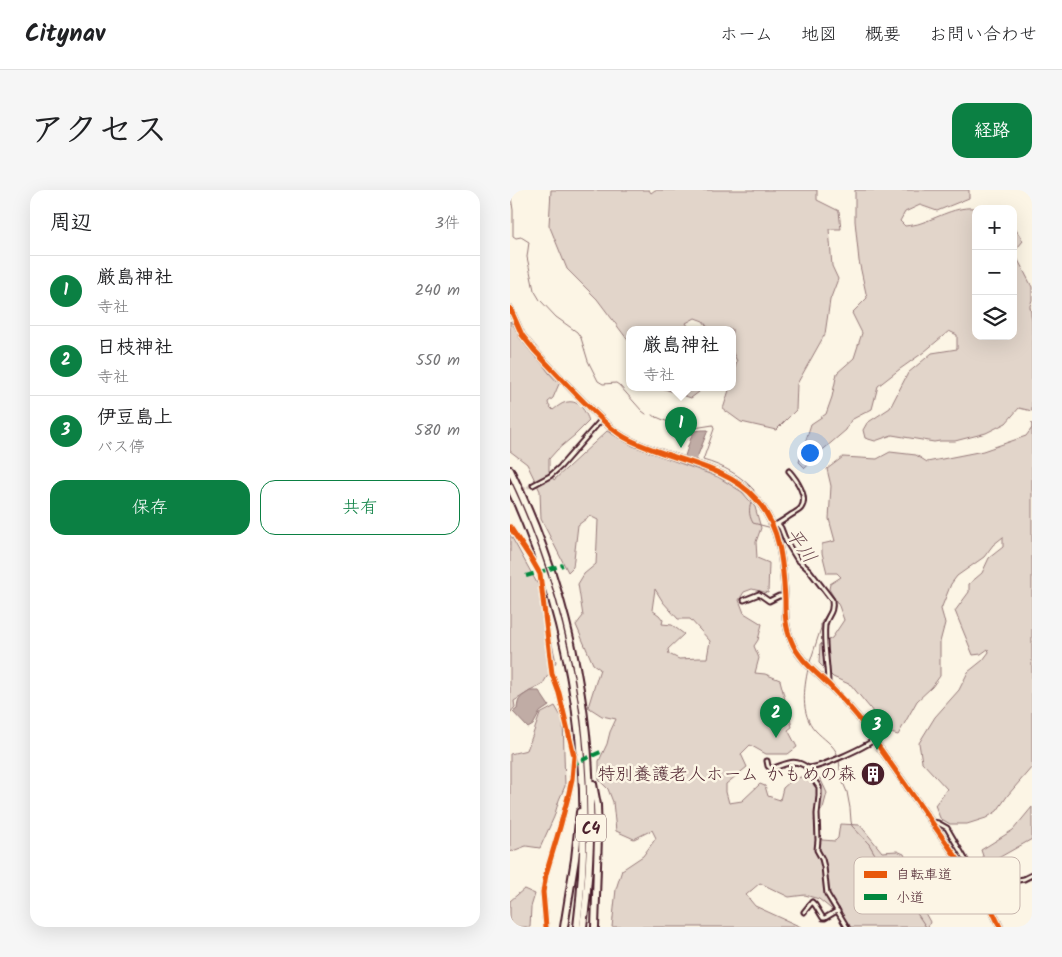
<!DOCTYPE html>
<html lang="ja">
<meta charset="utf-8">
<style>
:root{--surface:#fff;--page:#f6f6f6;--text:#202124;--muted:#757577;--line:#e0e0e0;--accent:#0b8043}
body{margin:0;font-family:Kalam,"Klee One",sans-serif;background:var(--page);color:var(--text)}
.controls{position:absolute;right:15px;top:15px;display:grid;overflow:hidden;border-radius:10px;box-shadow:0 5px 20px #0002}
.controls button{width:45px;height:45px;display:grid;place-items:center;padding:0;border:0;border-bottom:1px solid var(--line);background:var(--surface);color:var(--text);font:25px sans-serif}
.you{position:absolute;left:299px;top:262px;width:18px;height:18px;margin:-12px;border:4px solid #fff;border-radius:50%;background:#1a73e8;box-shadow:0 0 0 8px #1a73e833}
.badge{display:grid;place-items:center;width:32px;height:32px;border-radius:50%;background:var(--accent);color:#fff;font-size:16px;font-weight:700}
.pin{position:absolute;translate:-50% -41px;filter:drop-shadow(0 1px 2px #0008)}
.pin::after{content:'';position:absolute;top:26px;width:18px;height:15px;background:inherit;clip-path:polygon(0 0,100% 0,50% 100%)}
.popup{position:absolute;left:116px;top:136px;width:110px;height:65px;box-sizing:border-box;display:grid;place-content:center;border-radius:10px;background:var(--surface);filter:drop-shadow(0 1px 4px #0005);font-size:16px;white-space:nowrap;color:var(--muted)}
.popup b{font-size:19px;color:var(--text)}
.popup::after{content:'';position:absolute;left:50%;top:100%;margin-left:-10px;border:10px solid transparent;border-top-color:var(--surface)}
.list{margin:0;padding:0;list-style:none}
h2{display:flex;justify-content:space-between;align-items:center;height:65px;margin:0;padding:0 20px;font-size:21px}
h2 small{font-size:16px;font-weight:400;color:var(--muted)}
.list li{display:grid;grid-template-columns:32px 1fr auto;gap:15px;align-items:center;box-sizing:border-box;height:70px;padding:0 20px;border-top:1px solid var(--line)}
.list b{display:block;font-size:19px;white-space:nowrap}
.list p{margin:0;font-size:16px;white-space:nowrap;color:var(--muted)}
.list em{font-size:16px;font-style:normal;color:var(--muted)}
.actions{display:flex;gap:10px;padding:15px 20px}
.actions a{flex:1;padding:11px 0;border:1px solid var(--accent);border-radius:15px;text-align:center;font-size:18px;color:var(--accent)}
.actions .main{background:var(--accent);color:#fff}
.icon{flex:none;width:28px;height:28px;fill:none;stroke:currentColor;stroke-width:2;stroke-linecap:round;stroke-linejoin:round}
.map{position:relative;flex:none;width:522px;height:737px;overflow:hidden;border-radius:15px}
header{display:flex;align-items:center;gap:30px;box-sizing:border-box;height:70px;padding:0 25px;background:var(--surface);border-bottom:1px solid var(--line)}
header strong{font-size:24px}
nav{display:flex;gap:28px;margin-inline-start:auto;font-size:18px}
.intro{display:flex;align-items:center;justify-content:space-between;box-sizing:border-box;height:120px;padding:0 30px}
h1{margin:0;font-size:35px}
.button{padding:12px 22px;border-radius:15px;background:var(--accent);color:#fff;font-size:18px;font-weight:700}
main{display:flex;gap:30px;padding:0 30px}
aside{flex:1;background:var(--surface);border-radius:15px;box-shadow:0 5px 20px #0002}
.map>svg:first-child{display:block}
.green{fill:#e2d5ca;stroke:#967a7a;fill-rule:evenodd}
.water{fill:#c0aca5;stroke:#917474}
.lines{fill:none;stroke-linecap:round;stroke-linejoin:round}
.stream{stroke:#917474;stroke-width:1}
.minor-tunnel{stroke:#d8cac0;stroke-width:3;stroke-dasharray:3 1.5;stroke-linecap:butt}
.minor-casing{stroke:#4a1f2b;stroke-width:7}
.tertiary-casing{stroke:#4a1f2b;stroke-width:8}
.motorway-casing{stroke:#4a1f2b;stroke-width:10}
.minor{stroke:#fcf5e5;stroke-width:3}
.tertiary{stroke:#fcf5e5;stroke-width:4.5}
.motorway{stroke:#fcf5e5;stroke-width:6}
.quiet{stroke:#00873e;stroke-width:4;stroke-dasharray:8 4;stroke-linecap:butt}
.cycleway-casing{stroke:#fcf5e5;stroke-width:8}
.cycleway{stroke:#e8590c;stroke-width:5}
.labels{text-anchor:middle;stroke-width:5;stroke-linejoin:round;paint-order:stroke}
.shield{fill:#fcf5e5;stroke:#7f5f63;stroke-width:1}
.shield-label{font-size:16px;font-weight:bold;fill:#4a1f2b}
.poi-label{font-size:18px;fill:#4a1f2b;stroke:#fcf5e5;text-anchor:end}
.water-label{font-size:19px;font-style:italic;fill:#6d4950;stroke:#fcf5e5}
.key{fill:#fcf5e5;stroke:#c7b5ad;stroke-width:1}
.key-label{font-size:14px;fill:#4a1f2b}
</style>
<header>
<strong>Citynav</strong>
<nav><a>ホーム</a><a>地図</a><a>概要</a><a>お問い合わせ</a></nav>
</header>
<div class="intro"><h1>アクセス</h1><a class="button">経路</a></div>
<main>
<aside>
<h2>周辺<small>3件</small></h2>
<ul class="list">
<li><span class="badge">1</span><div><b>厳島神社</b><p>寺社</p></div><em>240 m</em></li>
<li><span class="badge">2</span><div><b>日枝神社</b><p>寺社</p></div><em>550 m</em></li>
<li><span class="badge">3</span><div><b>伊豆島上</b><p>バス停</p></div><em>580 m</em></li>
</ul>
<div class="actions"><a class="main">保存</a><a>共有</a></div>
</aside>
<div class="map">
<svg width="522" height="737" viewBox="0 0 522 737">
<rect width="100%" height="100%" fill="#fcf5e5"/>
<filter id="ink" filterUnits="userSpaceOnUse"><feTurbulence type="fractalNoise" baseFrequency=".02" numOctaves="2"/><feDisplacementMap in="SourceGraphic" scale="10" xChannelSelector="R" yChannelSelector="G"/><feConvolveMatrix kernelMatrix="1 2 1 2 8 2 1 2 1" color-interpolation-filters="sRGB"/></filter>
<g filter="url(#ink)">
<g class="green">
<path d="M 41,0 L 139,0 L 141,3 L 145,0 L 307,0 L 307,10 L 329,21 L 331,39 L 319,39 L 322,76 L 328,89 L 320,110 L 315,144 L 287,194 L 286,220 L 266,240 L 231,232 L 213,219 L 220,197 L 222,197 L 222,188 L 227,171 L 222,161 L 222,139 L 199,139 L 193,131 L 185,128 L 176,133 L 180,139 L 120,139 L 120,153 L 87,109 L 57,79 L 39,35 Z"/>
<path d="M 345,0 L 459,0 L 459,8 L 427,21 L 410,15 L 395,22 L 390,31 L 395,36 C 401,35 406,35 411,33 C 432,26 449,14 472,19 L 466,19 L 466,146 L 503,146 L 503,35 L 513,51 L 504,62 L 522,97 L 522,110 L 520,116 L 522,131 L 522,221 L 509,218 L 496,233 L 476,243 L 445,251 L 430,251 L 424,252 L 382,245 L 365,251 L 355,248 L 353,240 L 357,233 L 380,218 L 398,183 L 422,163 L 447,159 L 447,145 L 439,141 L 414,162 L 390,179 L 368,196 L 362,219 L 341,230 L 336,240 L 308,264 L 305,269 L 295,278 L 289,272 L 301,234 L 316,224 L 322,207 L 327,183 L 344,168 L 352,143 L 342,123 L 357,108 L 349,71 L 345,31 Z"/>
<path d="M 0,131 L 39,183 L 49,194 L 43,208 L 38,212 C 38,215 40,217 43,220 C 47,217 53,212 58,212 C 69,210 76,222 79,231 L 65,245 L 47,260 L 39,269 L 39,281 L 44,290 L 97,241 L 123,256 L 208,287 L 232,302 L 245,317 L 251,338 L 246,352 L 247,368 L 259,373 L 258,403 L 242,399 L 234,402 L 229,410 L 234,423 L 252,434 L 248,450 L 244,456 L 249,468 L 245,483 L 255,484 L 270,490 L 282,537 L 278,540 L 287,557 L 278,564 L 256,564 L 240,555 L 231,564 L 237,577 L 216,594 L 216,602 L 219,613 L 232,611 L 250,594 L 255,596 L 258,606 L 270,610 L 273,598 L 283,589 L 295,586 L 310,588 L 317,603 L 313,618 L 304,630 L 312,650 L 325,651 L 328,648 L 330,634 L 350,635 L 372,662 L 387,661 L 394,664 L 404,689 L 403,701 L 420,732 L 418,737 L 340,737 L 331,727 L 309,709 L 295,705 L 279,707 L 250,693 L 236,705 L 245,716 L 291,737 L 102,737 L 106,699 L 112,680 L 133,666 L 146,648 L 142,640 L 124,649 L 106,641 L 103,612 L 98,599 L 89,590 L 89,571 L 97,554 L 100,542 L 106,529 L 92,526 L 78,517 L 90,479 L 83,474 L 66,435 L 73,426 L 68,394 L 74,384 L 86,374 L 88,330 L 80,326 L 68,335 L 63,377 L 58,382 L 31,329 L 30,301 L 17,274 L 0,261 ZM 145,399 L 153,412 L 168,429 L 180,429 L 200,451 L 197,468 L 189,468 L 169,469 L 159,464 L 158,459 L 174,444 L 162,435 L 152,434 L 153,430 L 149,425 L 142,420 Z"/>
<path d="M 151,197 L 189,197 L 189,202 L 181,208 L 152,198 Z"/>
<path d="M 522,233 L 522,577 L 498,605 L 487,621 L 476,628 L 457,634 L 440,634 L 430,628 L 425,615 L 437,599 L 412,572 L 409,553 L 425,527 L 449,500 L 458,482 L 473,470 L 479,462 L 478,459 L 471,464 L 463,465 L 445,421 L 459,402 L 459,394 L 472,383 L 479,368 L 493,357 L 493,347 L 483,355 L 474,367 L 447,386 L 441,394 L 431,419 L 435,433 L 430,452 L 430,486 L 422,497 L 407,511 L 388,545 L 377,542 L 360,518 L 341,495 L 323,487 L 309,473 L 310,455 L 322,448 L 334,430 L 329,416 L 319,399 L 320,394 L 331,387 L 327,383 L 317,383 L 312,363 L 312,354 L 325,351 L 319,329 L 321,296 L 317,279 L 333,267 L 367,269 L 380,262 L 406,265 L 417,272 L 473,261 L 516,246 L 522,238 Z"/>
<path d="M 0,344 L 28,395 L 37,431 L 46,472 L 32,495 L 20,501 L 4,511 L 5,517 L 0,523 Z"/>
<path d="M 45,516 L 53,530 L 55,596 L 49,610 L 44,627 L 30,658 L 16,656 L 0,662 L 0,564 L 17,560 L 23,544 L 30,524 Z"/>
<path d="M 522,617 L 522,649 L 476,675 L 471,660 L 503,640 Z"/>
<path d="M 14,699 L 25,704 L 21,717 L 20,737 L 0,737 L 0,711 Z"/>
</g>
<g class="water">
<path d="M 192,240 L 198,240 L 186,270 L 178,269 L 175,266 C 178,257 180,249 184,241 Z"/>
<path d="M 20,501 L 29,501 L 39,516 L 30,522 L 23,535 L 18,538 L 3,522 L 7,519 C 8,507 11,507 20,501 Z"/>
</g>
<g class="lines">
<g class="stream">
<path d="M 0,1 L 3,20 L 3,46 L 6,48 L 11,47 L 19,52 L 17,67 L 24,100 L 30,110 L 46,127 L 67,142 L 71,148 L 78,171 L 88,191 L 93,194 L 106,193 L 109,195 L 132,221 L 136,224"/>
<path d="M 142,225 L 172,238 L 178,239 L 203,235 L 204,239 L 193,270 C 214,276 230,285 244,300 L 243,305"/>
<path d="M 242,308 C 239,318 238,324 243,333 L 262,338"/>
<path d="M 266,339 L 269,341 L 272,349 L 286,371 L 297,380 L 314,402"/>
<path d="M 300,472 L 311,438 L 311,433 L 321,417"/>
<path d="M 298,479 C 294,498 290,524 305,540 C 313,549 324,554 328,566"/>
<path d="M 329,570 L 331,588 L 337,602 L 340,618 L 341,631 L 342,636 L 359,654 L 370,673 L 385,683 L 391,688 L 394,693 L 404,719 L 416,737"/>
</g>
<path class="minor-tunnel" d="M 9,301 L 23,295"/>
<g class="minor-casing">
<g id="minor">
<path d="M 23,295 L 40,286 L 50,277 L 92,229"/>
<path d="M 268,334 L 271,338 L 276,351 L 287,369 L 299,380 L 322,410 C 324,424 317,425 315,435 C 313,453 318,476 318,494"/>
<path d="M 263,336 C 270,333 275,329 281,325 C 284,323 289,321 291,318 C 299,307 286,289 279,281"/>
<path d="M 0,337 L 22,370 L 30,384 L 42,484 L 49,503 L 64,566 L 62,589 L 58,607 L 50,637 L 36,684 L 33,702 L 36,737"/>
<path d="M 234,410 L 249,404 L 259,411 L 269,406 L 275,406"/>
<path d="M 257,571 L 258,576 L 261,579 C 277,574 284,567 298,578"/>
<path d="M 423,632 L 428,633 L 437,638 L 458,674 L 456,680"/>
<path d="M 478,713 L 492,705 L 499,693 L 503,691 L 514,689 L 522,685"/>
<path d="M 294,722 L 302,712 L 305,715 L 313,728 L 315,728 L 325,722 L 328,721"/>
<path d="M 337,737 L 317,704 L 314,677 L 312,669 L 307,660 L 308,650 L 307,624 L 309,606 L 309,597 L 301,586 L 298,578 C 310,578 353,558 364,550"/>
</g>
</g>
<g class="tertiary-casing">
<path id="tertiary" d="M 0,118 L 12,145 L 24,160 C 40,177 57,195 74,212 C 87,224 98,238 114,247 C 155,270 215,273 246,309 C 271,337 273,374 275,409 C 275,423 275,437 281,450 C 288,469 306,482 320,496 C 330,506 339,516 348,527 L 470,701 L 482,720 L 490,737"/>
</g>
<g class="motorway-casing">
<g id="motorway">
<path d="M 0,280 C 70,423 94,580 73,737"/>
<path d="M 0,297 C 64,435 86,586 67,737"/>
<path d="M 83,594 L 87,615 L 88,646 L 85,737"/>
<path d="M 54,737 L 65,669 L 70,622"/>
</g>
</g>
<use href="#minor" class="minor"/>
<use href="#tertiary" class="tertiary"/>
<use href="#motorway" class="motorway"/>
<g class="quiet">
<path d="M 16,386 L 53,375"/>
<path d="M 61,575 L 93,561"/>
</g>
<g class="cycleway-casing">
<g id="cycleway">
<path d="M 0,118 L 12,145 L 24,160 C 40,177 57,195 74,212 C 87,224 98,238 114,247 C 155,270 215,273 246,309 C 271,337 273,374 275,409 C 275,423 275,437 281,450 C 288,469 306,482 320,496 C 330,506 339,516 348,527 L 470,701 L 482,720 L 490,737"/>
<path d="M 0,337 L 22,370 L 30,384 L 42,484 L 49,503 L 64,566 L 62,589 L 58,607 L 50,637 L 36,684 L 33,702 L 36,737"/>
</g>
</g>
<use href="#cycleway" class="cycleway"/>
</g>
</g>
<defs>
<g id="building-disc" transform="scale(1.25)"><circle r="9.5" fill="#4a1f2b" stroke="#fcf5e5"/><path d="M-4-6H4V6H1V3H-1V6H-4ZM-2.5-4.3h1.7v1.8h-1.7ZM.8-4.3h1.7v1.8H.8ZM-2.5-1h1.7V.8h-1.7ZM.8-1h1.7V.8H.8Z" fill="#fff"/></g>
</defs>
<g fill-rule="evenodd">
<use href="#building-disc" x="363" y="584"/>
</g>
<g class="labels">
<rect class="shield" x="66" y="624.5" width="30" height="27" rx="4"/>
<g class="shield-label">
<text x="81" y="644">C4</text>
</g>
<g class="poi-label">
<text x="346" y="590">特別養護老人ホーム かもめの森</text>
</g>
<g class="water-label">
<text transform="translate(292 355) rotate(55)" y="7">平川</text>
</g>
</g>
<rect x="344" y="667" width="166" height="57" rx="8" class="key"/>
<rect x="354" y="681" width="23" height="7" fill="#e8590c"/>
<rect x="354" y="704" width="23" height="6" fill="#00873e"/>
<g class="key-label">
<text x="386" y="689">自転車道</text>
<text x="386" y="712">小道</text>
</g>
</svg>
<div class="controls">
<button>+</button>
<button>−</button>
<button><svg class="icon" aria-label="layers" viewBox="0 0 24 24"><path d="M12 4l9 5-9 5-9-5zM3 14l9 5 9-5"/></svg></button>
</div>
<div class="you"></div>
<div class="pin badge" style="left:171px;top:258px">1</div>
<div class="popup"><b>厳島神社</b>寺社</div>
<div class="pin badge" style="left:266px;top:548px">2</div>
<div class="pin badge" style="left:367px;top:560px">3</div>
</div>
</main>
